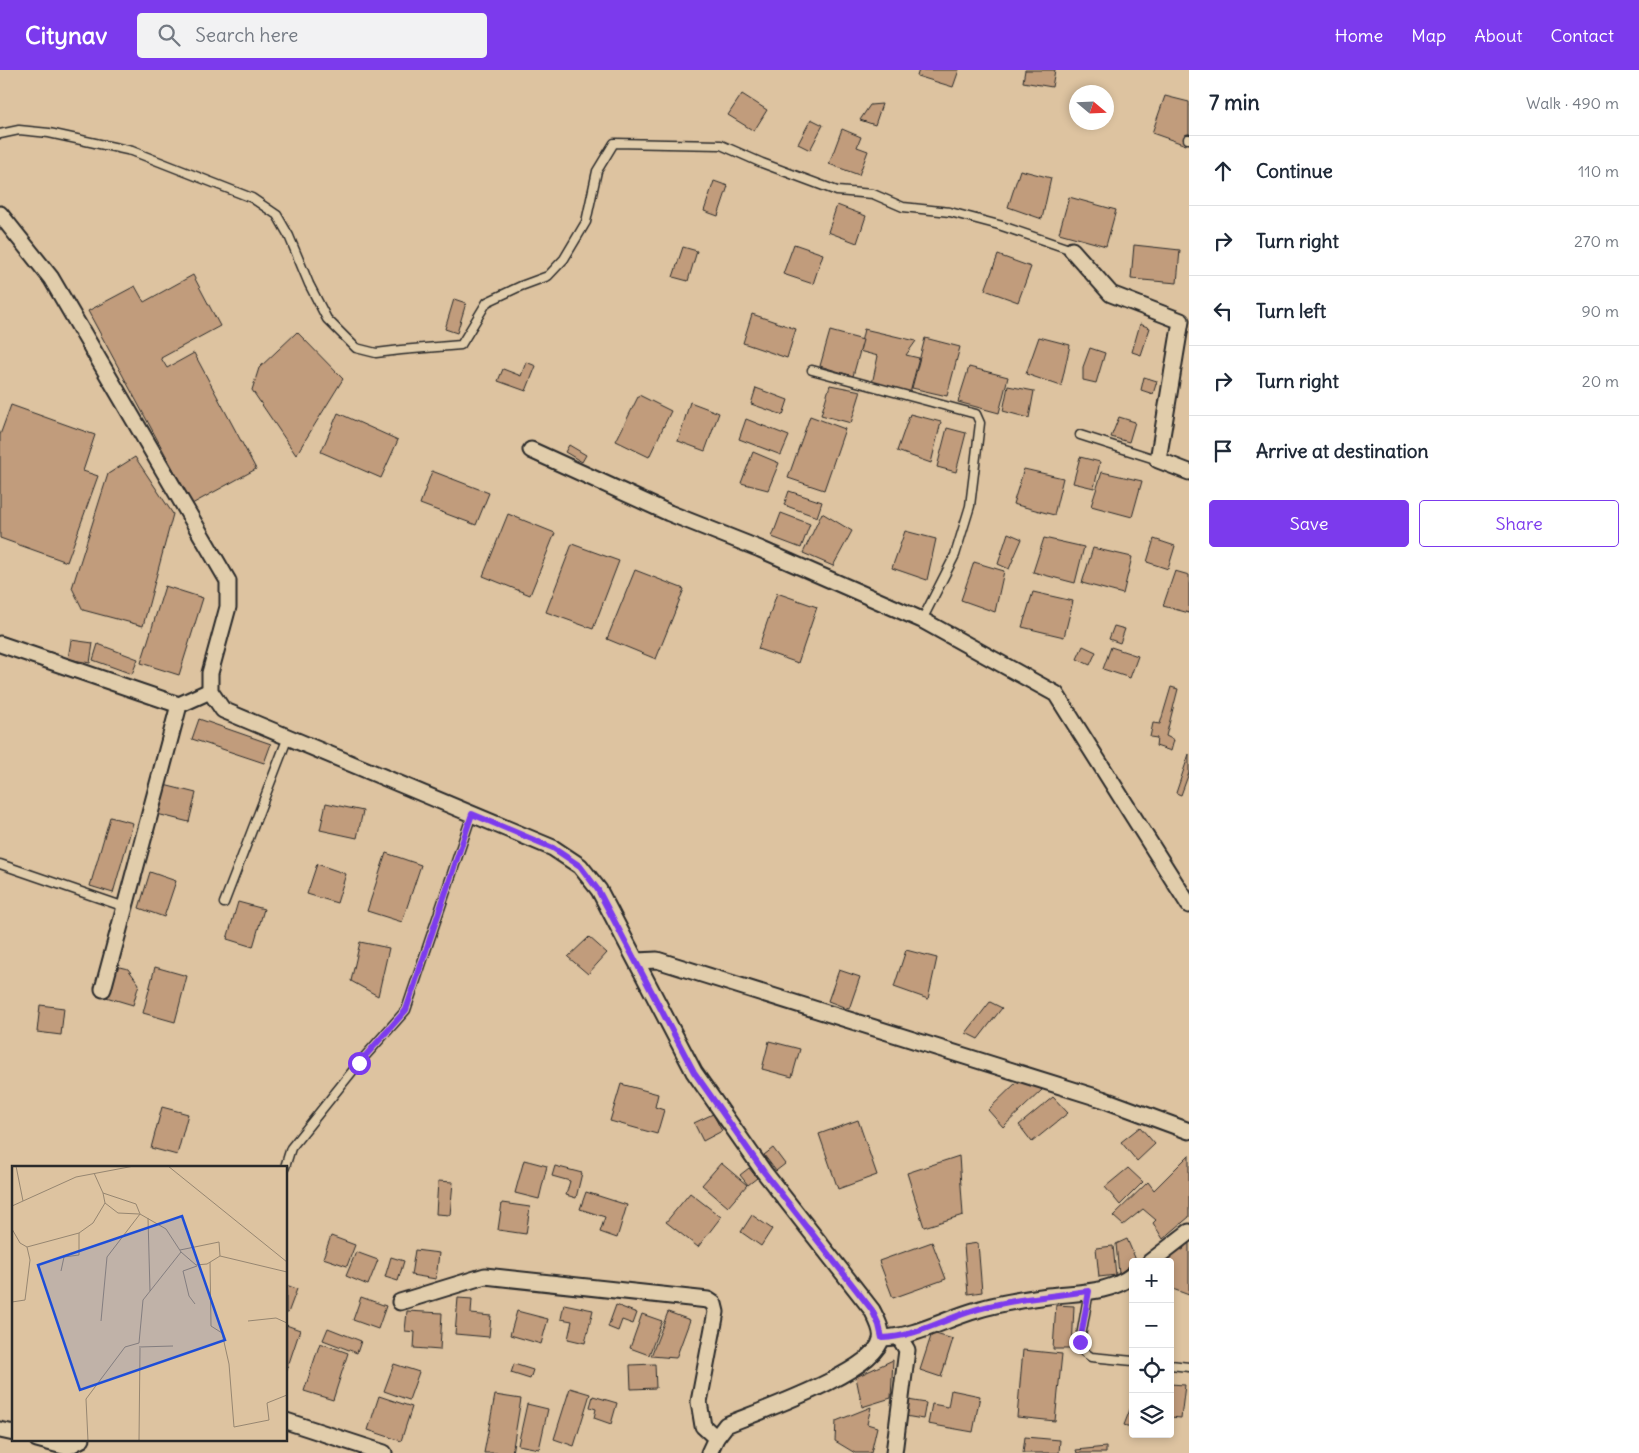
<!DOCTYPE html>
<meta charset="utf-8">
<style>
:root{--surface:#fff;--page:#f2f2f3;--text:#1f2937;--muted:#747a83;--line:#e0e1e3;--accent:#7c3aed}
body{margin:0;font-family:Delius,sans-serif;background:var(--page);color:var(--text)}
.controls{position:absolute;right:15px;bottom:15px;display:grid;overflow:hidden;border-radius:5px;box-shadow:0 2px 8px #0003}
.controls button{width:45px;height:45px;display:grid;place-items:center;padding:0;border:0;border-bottom:1px solid var(--line);background:var(--surface);color:var(--text);font:25px sans-serif}
.compass{position:absolute;left:1069px;top:15px;width:45px;height:45px;border-radius:50%;background:var(--surface);box-shadow:0 2px 8px #0003;rotate:109deg}
.stop{position:absolute;width:15px;height:15px;margin:-11px;border:4px solid #7c3aed;border-radius:50%;background:#fff}
.stop.end{background:#7c3aed;border-color:#fff;box-shadow:0 1px 5px #0008}
.list{margin:0;padding:0;list-style:none}
h2{display:flex;justify-content:space-between;align-items:center;height:65px;margin:0;padding:0 20px;font-size:21px}
h2 small{font-size:16px;font-weight:400;color:var(--muted)}
.list li{display:grid;grid-template-columns:32px 1fr auto;gap:15px;align-items:center;box-sizing:border-box;height:70px;padding:0 20px;border-top:1px solid var(--line)}
.list b{display:block;font-size:19px;white-space:nowrap}
.list em{font-size:16px;font-style:normal;color:var(--muted)}
.actions{display:flex;gap:10px;padding:15px 20px}
.actions a{flex:1;padding:11px 0;border:1px solid var(--accent);border-radius:5px;text-align:center;font-size:18px;color:var(--accent)}
.actions .main{background:var(--accent);color:#fff}
.icon{flex:none;width:28px;height:28px;fill:none;stroke:currentColor;stroke-width:2;stroke-linecap:round;stroke-linejoin:round}
.map{position:relative;flex:none;width:1189px;height:1383px;overflow:hidden}
header{display:flex;align-items:center;gap:30px;box-sizing:border-box;height:70px;padding:0 25px;background:var(--accent);color:#fff}
header strong{font-size:24px}
nav{display:flex;gap:28px;margin-inline-start:auto;font-size:18px}
.search{width:350px;height:45px;background:var(--page);display:flex;align-items:center;gap:12px;box-sizing:border-box;padding:0 18px;border-radius:5px;color:var(--muted);font-size:19px}
main{display:flex}
aside{flex:1;background:var(--surface)}
.map>svg:first-child{display:block}
.building{fill:#c19c7b;stroke:#2b2b2b}
.lines{fill:none;stroke-linecap:round;stroke-linejoin:round}
.lane-casing{stroke:#2b2b2b;stroke-width:11}
.street-casing{stroke:#2b2b2b;stroke-width:19}
.lane{stroke:#e1cdab;stroke-width:8}
.street{stroke:#e1cdab;stroke-width:15}
.route{stroke:#7c3aed;stroke-width:6}
.inset-road{fill:none;stroke:#968671;stroke-width:1}
.view{fill:#1d4ed8;fill-opacity:0.15;stroke:#1d4ed8;stroke-width:2.5}
.inset-edge{fill:none;stroke:#2b2b2b;stroke-width:2.5}
</style>
<header>
<strong>Citynav</strong>
<div class="search"><svg class="icon" aria-label="search" viewBox="0 0 24 24"><circle cx="10" cy="10" r="6"/><path d="M15 15l6 6"/></svg>Search here</div>
<nav><a>Home</a><a>Map</a><a>About</a><a>Contact</a></nav>
</header>
<main>
<div class="map">
<svg width="1189" height="1383" viewBox="0 0 1189 1383">
<rect width="100%" height="100%" fill="#ddc3a0"/>
<filter id="ink" filterUnits="userSpaceOnUse"><feTurbulence type="fractalNoise" baseFrequency=".02" numOctaves="2"/><feDisplacementMap in="SourceGraphic" scale="10" xChannelSelector="R" yChannelSelector="G"/><feConvolveMatrix kernelMatrix="1 2 1 2 8 2 1 2 1" color-interpolation-filters="sRGB"/></filter>
<g filter="url(#ink)">
<g class="building">
<path d="M 919,0 L 959,0 L 953,17 L 917,6 Z"/>
<path d="M 1025,0 L 1055,0 L 1052,17 L 1023,12 Z"/>
<path d="M 742,24 L 767,40 L 754,61 L 728,45 Z"/>
<path d="M 1165,26 L 1189,32 L 1189,63 L 1186,75 L 1152,63 Z"/>
<path d="M 882,34 L 875,55 L 860,50 L 870,35 Z"/>
<path d="M 811,49 L 823,55 L 810,80 L 798,74 Z"/>
<path d="M 842,59 L 861,67 L 857,77 L 868,81 L 859,105 L 829,94 Z"/>
<path d="M 1020,100 L 1051,108 L 1042,149 L 1008,137 Z"/>
<path d="M 714,111 L 728,116 L 718,146 L 704,141 Z"/>
<path d="M 1069,127 L 1116,140 L 1106,176 L 1059,163 Z"/>
<path d="M 837,135 L 866,146 L 857,173 L 828,162 Z"/>
<path d="M 794,174 L 823,184 L 813,214 L 783,204 Z"/>
<path d="M 1134,175 L 1180,180 L 1177,213 L 1131,209 Z"/>
<path d="M 683,177 L 697,181 L 688,211 L 673,207 Z"/>
<path d="M 998,185 L 1031,197 L 1018,232 L 985,220 Z"/>
<path d="M 193,205 L 220,256 L 161,288 L 167,298 L 194,283 L 256,399 L 192,434 L 88,241 L 135,216 L 144,232 Z"/>
<path d="M 454,229 L 466,233 L 457,263 L 445,259 Z"/>
<path d="M 752,244 L 796,259 L 787,288 L 743,273 Z"/>
<path d="M 1140,254 L 1150,258 L 1141,285 L 1132,282 Z"/>
<path d="M 864,259 L 916,271 L 906,285 L 919,288 L 910,323 L 872,314 L 878,286 L 859,281 Z"/>
<path d="M 830,261 L 863,270 L 853,306 L 820,296 Z"/>
<path d="M 297,262 L 343,309 L 296,385 L 252,320 L 259,298 Z"/>
<path d="M 1039,267 L 1070,275 L 1061,316 L 1026,304 Z"/>
<path d="M 925,268 L 960,277 L 947,326 L 912,318 Z"/>
<path d="M 1090,278 L 1105,283 L 1096,313 L 1083,310 L 1083,297 Z"/>
<path d="M 526,292 L 536,296 L 526,321 L 498,311 L 503,299 L 521,306 Z"/>
<path d="M 969,297 L 1008,307 L 999,343 L 958,332 Z"/>
<path d="M 1144,307 L 1157,311 L 1153,324 L 1141,320 Z"/>
<path d="M 830,315 L 861,321 L 851,353 L 821,345 Z"/>
<path d="M 1008,316 L 1034,321 L 1029,348 L 1003,341 Z"/>
<path d="M 756,318 L 788,330 L 783,345 L 751,334 Z"/>
<path d="M 639,325 L 671,341 L 649,387 L 616,371 Z"/>
<path d="M 690,332 L 719,343 L 705,381 L 678,371 Z"/>
<path d="M 11,335 L 95,365 L 83,401 L 98,406 L 67,492 L 0,468 L 0,365 Z"/>
<path d="M 338,343 L 398,370 L 381,408 L 321,382 Z"/>
<path d="M 910,344 L 941,352 L 931,393 L 897,381 Z"/>
<path d="M 810,346 L 845,359 L 824,420 L 788,408 Z"/>
<path d="M 1119,347 L 1135,352 L 1129,372 L 1111,367 Z"/>
<path d="M 746,349 L 789,366 L 781,385 L 739,369 Z"/>
<path d="M 947,358 L 966,363 L 956,402 L 937,397 Z"/>
<path d="M 569,375 L 586,385 L 582,392 L 565,382 Z"/>
<path d="M 753,382 L 779,393 L 768,420 L 741,413 Z"/>
<path d="M 135,387 L 173,444 L 143,556 L 83,540 L 72,518 L 108,404 Z"/>
<path d="M 1080,387 L 1100,392 L 1094,418 L 1073,413 Z"/>
<path d="M 1024,399 L 1063,408 L 1054,445 L 1013,434 Z"/>
<path d="M 432,401 L 489,423 L 476,455 L 420,434 Z"/>
<path d="M 1102,402 L 1142,411 L 1132,447 L 1091,436 Z"/>
<path d="M 789,421 L 822,432 L 817,447 L 784,435 Z"/>
<path d="M 781,443 L 810,454 L 801,478 L 772,467 Z"/>
<path d="M 822,443 L 852,461 L 833,496 L 803,483 Z"/>
<path d="M 508,444 L 555,463 L 530,525 L 483,506 Z"/>
<path d="M 905,461 L 936,469 L 927,510 L 892,498 Z"/>
<path d="M 1008,463 L 1022,469 L 1009,499 L 998,494 Z"/>
<path d="M 1044,468 L 1084,477 L 1075,513 L 1033,502 Z"/>
<path d="M 1154,469 L 1175,476 L 1168,499 L 1147,492 Z"/>
<path d="M 572,474 L 619,491 L 593,559 L 546,542 Z"/>
<path d="M 1093,478 L 1132,487 L 1123,524 L 1082,513 Z"/>
<path d="M 974,492 L 1004,501 L 995,542 L 961,530 Z"/>
<path d="M 635,500 L 684,519 L 656,589 L 607,569 Z"/>
<path d="M 1175,501 L 1189,505 L 1189,543 L 1163,536 Z"/>
<path d="M 165,516 L 203,528 L 179,605 L 141,593 Z"/>
<path d="M 1033,522 L 1073,531 L 1064,567 L 1022,557 Z"/>
<path d="M 777,523 L 817,537 L 798,593 L 758,579 Z"/>
<path d="M 1114,556 L 1125,559 L 1120,573 L 1109,569 Z"/>
<path d="M 71,570 L 93,573 L 90,593 L 68,589 Z"/>
<path d="M 98,574 L 138,589 L 132,604 L 93,590 Z"/>
<path d="M 1083,576 L 1096,582 L 1090,595 L 1077,589 Z"/>
<path d="M 1111,577 L 1138,586 L 1130,608 L 1103,599 Z"/>
<path d="M 1171,617 L 1178,619 L 1166,666 L 1174,670 L 1171,681 L 1156,676 L 1157,668 L 1150,667 L 1153,653 L 1160,654 Z"/>
<path d="M 199,649 L 271,674 L 264,693 L 192,669 Z"/>
<path d="M 1189,684 L 1189,703 L 1181,725 L 1176,723 Z"/>
<path d="M 164,715 L 196,723 L 189,752 L 157,744 Z"/>
<path d="M 326,733 L 363,741 L 357,768 L 320,760 Z"/>
<path d="M 110,747 L 133,753 L 113,823 L 90,816 Z"/>
<path d="M 386,783 L 421,795 L 402,852 L 367,841 Z"/>
<path d="M 317,794 L 346,804 L 337,833 L 307,824 Z"/>
<path d="M 150,802 L 176,811 L 164,847 L 139,838 Z"/>
<path d="M 238,832 L 264,839 L 253,877 L 227,869 Z"/>
<path d="M 589,867 L 607,883 L 588,904 L 568,887 Z"/>
<path d="M 360,872 L 389,878 L 378,926 L 351,911 Z"/>
<path d="M 906,880 L 937,888 L 928,929 L 894,917 Z"/>
<path d="M 115,896 L 128,899 L 139,914 L 133,935 L 106,927 Z"/>
<path d="M 155,897 L 187,906 L 175,952 L 143,943 Z"/>
<path d="M 839,900 L 860,907 L 849,939 L 828,931 Z"/>
<path d="M 990,932 L 1002,938 L 978,969 L 966,963 Z"/>
<path d="M 40,935 L 64,938 L 61,965 L 37,962 Z"/>
<path d="M 769,971 L 800,979 L 792,1007 L 762,999 Z"/>
<path d="M 1021,1008 L 1026,1014 L 1030,1009 L 1042,1020 L 1003,1057 L 988,1040 Z"/>
<path d="M 621,1014 L 658,1024 L 655,1037 L 664,1040 L 657,1064 L 610,1051 Z"/>
<path d="M 1053,1027 L 1068,1043 L 1032,1072 L 1019,1055 Z"/>
<path d="M 162,1037 L 188,1044 L 177,1085 L 151,1078 Z"/>
<path d="M 713,1044 L 722,1061 L 703,1071 L 694,1053 Z"/>
<path d="M 858,1050 L 877,1105 L 838,1119 L 819,1064 Z"/>
<path d="M 1140,1057 L 1155,1074 L 1137,1091 L 1121,1072 Z"/>
<path d="M 773,1078 L 785,1094 L 776,1101 L 764,1085 Z"/>
<path d="M 1189,1085 L 1189,1147 L 1163,1169 L 1153,1153 L 1156,1150 L 1143,1139 L 1123,1155 L 1113,1146 L 1148,1112 L 1154,1120 Z"/>
<path d="M 959,1086 L 963,1145 L 924,1157 L 907,1103 Z"/>
<path d="M 524,1090 L 547,1096 L 539,1129 L 515,1123 Z"/>
<path d="M 721,1093 L 747,1115 L 728,1137 L 702,1115 Z"/>
<path d="M 555,1096 L 582,1103 L 576,1128 L 566,1125 L 570,1111 L 552,1106 Z"/>
<path d="M 749,1098 L 757,1108 L 748,1115 L 740,1105 Z"/>
<path d="M 1128,1098 L 1143,1112 L 1120,1135 L 1105,1117 Z"/>
<path d="M 438,1111 L 453,1112 L 450,1145 L 436,1144 Z"/>
<path d="M 586,1122 L 627,1135 L 617,1168 L 600,1162 L 605,1147 L 580,1139 Z"/>
<path d="M 690,1123 L 721,1147 L 698,1177 L 666,1152 Z"/>
<path d="M 502,1133 L 530,1137 L 526,1164 L 498,1160 Z"/>
<path d="M 752,1145 L 772,1159 L 761,1176 L 741,1162 Z"/>
<path d="M 331,1166 L 355,1175 L 347,1196 L 323,1188 Z"/>
<path d="M 1127,1169 L 1136,1190 L 1119,1204 L 1116,1174 Z"/>
<path d="M 1186,1171 L 1189,1172 L 1189,1225 L 1170,1218 L 1170,1192 L 1165,1192 L 1165,1183 L 1173,1185 L 1175,1178 L 1183,1180 Z"/>
<path d="M 932,1172 L 946,1209 L 893,1228 L 879,1191 Z"/>
<path d="M 978,1173 L 982,1222 L 968,1224 L 964,1175 Z"/>
<path d="M 1113,1176 L 1116,1205 L 1099,1207 L 1096,1178 Z"/>
<path d="M 415,1180 L 439,1183 L 436,1209 L 411,1205 Z"/>
<path d="M 356,1182 L 378,1190 L 368,1215 L 346,1206 Z"/>
<path d="M 391,1187 L 404,1191 L 398,1211 L 385,1207 Z"/>
<path d="M 286,1215 L 297,1219 L 288,1243 L 286,1243 Z"/>
<path d="M 361,1227 L 386,1236 L 378,1259 L 353,1250 Z"/>
<path d="M 458,1228 L 472,1229 L 471,1244 L 491,1246 L 489,1267 L 455,1264 Z"/>
<path d="M 564,1234 L 593,1240 L 585,1273 L 568,1269 L 572,1251 L 561,1249 Z"/>
<path d="M 616,1235 L 637,1243 L 633,1254 L 622,1250 L 618,1261 L 608,1257 Z"/>
<path d="M 1056,1235 L 1074,1236 L 1072,1279 L 1053,1279 Z"/>
<path d="M 407,1241 L 442,1243 L 440,1280 L 414,1278 L 415,1262 L 405,1261 Z"/>
<path d="M 517,1241 L 548,1249 L 541,1274 L 510,1265 Z"/>
<path d="M 668,1242 L 690,1250 L 676,1288 L 651,1286 Z"/>
<path d="M 642,1244 L 662,1251 L 649,1285 L 630,1278 Z"/>
<path d="M 286,1255 L 300,1260 L 286,1302 Z"/>
<path d="M 328,1258 L 361,1271 L 357,1283 L 323,1270 Z"/>
<path d="M 932,1263 L 953,1269 L 941,1307 L 920,1300 Z"/>
<path d="M 320,1273 L 348,1283 L 333,1330 L 304,1321 Z"/>
<path d="M 1023,1280 L 1062,1284 L 1055,1351 L 1017,1347 Z"/>
<path d="M 893,1290 L 891,1328 L 862,1337 L 856,1307 Z"/>
<path d="M 394,1294 L 419,1302 L 409,1330 L 384,1321 Z"/>
<path d="M 514,1294 L 533,1300 L 530,1309 L 511,1303 Z"/>
<path d="M 655,1294 L 656,1318 L 631,1319 L 630,1295 Z"/>
<path d="M 1170,1314 L 1185,1315 L 1181,1348 L 1170,1347 Z"/>
<path d="M 570,1318 L 590,1324 L 574,1376 L 554,1369 Z"/>
<path d="M 951,1320 L 980,1326 L 973,1362 L 928,1354 L 932,1334 L 948,1337 Z"/>
<path d="M 495,1325 L 521,1329 L 512,1383 L 484,1383 Z"/>
<path d="M 379,1326 L 412,1337 L 401,1371 L 368,1360 Z"/>
<path d="M 593,1326 L 617,1333 L 611,1354 L 594,1348 L 596,1339 L 590,1337 Z"/>
<path d="M 908,1330 L 926,1333 L 923,1349 L 905,1346 Z"/>
<path d="M 1133,1332 L 1133,1358 L 1124,1355 Z"/>
<path d="M 527,1334 L 548,1339 L 539,1379 L 518,1375 Z"/>
<path d="M 871,1337 L 867,1354 L 877,1357 L 871,1383 L 855,1383 L 835,1371 L 836,1351 Z"/>
<path d="M 1025,1367 L 1060,1370 L 1059,1383 L 1023,1383 Z"/>
<path d="M 1106,1377 L 1106,1383 L 1077,1383 L 1076,1380 Z"/>
</g>
<g class="lines">
<g class="lane-casing">
<g id="lane">
<path d="M 0,64 L 19,60 L 49,63 L 132,81 L 252,128 L 277,145 L 289,166 L 309,214 L 327,249 L 356,278 L 376,283 L 401,280 L 461,275 L 487,232 L 521,216 L 548,206 L 564,189 L 586,152 L 597,101 L 614,73 L 721,75 L 762,93 L 837,121 L 873,124 L 903,137 L 950,142 L 999,155 L 1072,180"/>
<path d="M 1188,69 L 1189,69"/>
<path d="M 812,300 L 976,344 L 980,353 L 970,436 L 955,485 L 922,550"/>
<path d="M 1080,365 L 1158,390"/>
<path d="M 0,794 L 125,837"/>
<path d="M 224,833 L 288,667"/>
<path d="M 285,1097 L 291,1078 L 359,993 L 406,940 L 472,744"/>
<path d="M 1089,1221 L 1080,1272 L 1084,1282 L 1091,1287 L 1133,1291"/>
<path d="M 1170,1295 L 1189,1297"/>
</g>
</g>
<g class="street-casing">
<g id="street">
<path d="M 0,144 L 51,208 L 228,511 L 228,537 L 210,603 L 210,621 L 223,640 L 553,778 L 580,796 L 599,820 L 694,1002 L 764,1102 L 872,1240 C 876,1248 883,1260 881,1269 C 875,1302 757,1342 726,1355 L 716,1368 L 709,1383"/>
<path d="M 1072,180 L 1111,224 L 1181,251 L 1158,390 L 1189,402"/>
<path d="M 531,380 L 669,443 L 760,479 L 922,550 L 1056,624 L 1189,835"/>
<path d="M 0,574 L 179,635"/>
<path d="M 637,891 L 657,890 L 1102,1029 L 1189,1061"/>
<path d="M 103,919 L 179,635 L 210,621"/>
<path d="M 1150,1192 L 1189,1162"/>
<path d="M 400,1232 L 485,1206 L 708,1230 L 714,1234 L 716,1242 L 699,1332 L 703,1356 L 716,1368"/>
<path d="M 882,1268 C 915,1267 945,1249 977,1240 C 998,1233 1026,1229 1048,1226 C 1077,1222 1109,1224 1133,1205"/>
<path d="M 286,1351 L 384,1383"/>
<path d="M 0,1360 L 14,1363"/>
<path d="M 37,1369 L 67,1377 L 82,1369"/>
<path d="M 894,1383 L 907,1280 L 899,1267"/>
</g>
</g>
<use href="#lane" class="lane"/>
<use href="#street" class="street"/>
</g>
</g>
<g class="lines" filter="url(#ink)">
<path class="route" d="M 359,993 L 406,940 L 472,744 L 553,778 L 580,796 L 598,820 L 694,1002 L 764,1102 L 872,1240 L 879,1255 L 882,1268 C 916,1267 946,1248 978,1239 C 1014,1229 1052,1226 1089,1221 L 1080,1272"/>
</g>
<g transform="translate(12 1096)">
<rect width="275" height="275" fill="#ddc3a0"/>
<path class="inset-road" d="M 4,0 L 11,35M 156,0 L 275,96M 82,7 L 91,27 L 124,38 L 128,48 L 154,63 L 169,86 L 184,99 L 195,98 L 208,90 L 275,106M 93,37 L 106,47 L 127,48M 0,40 L 64,11 L 122,0M 136,52 L 138,125M 0,63 L 8,77 L 15,81 L 67,67 L 81,57 L 93,37 L 91,27M 168,84 L 207,76 L 208,90M 198,96 L 199,160 L 210,167 L 217,198 L 222,261 L 257,254 L 255,237 L 275,229M 49,105 L 52,91 L 67,89 L 67,67M 0,136 L 13,134 L 18,94 L 15,81M 183,138 L 177,130 L 171,105 L 185,100M 89,155 L 95,91 L 128,48M 236,155 L 264,152 L 275,157M 127,181 L 161,180M 76,275 L 74,233 L 113,181 L 127,177 L 131,134 L 169,86M 127,275 L 128,182"/>
<path class="view" d="M 170,50 L 213,174 L 68,224 L 26,99 Z"/>
<rect width="275" height="275" class="inset-edge"/>
</g>
</svg>
<div class="controls">
<button>+</button>
<button>−</button>
<button><svg class="icon" aria-label="locate" viewBox="0 0 24 24"><circle cx="12" cy="12" r="6"/><path d="M12 2v4M12 18v4M2 12h4M18 12h4"/></svg></button>
<button><svg class="icon" aria-label="layers" viewBox="0 0 24 24"><path d="M12 4l9 5-9 5-9-5zM3 14l9 5 9-5"/></svg></button>
</div>
<svg class="compass" viewBox="-18 -18 36 36"><path d="M0-13l5 13h-10z" fill="#e53935"/><path d="M0 13l5-13h-10z" fill="#747a83"/></svg>
<div class="stop" style="left:359px;top:993px"></div>
<div class="stop end" style="left:1080px;top:1272px"></div>
</div>
<aside>
<h2>7 min<small>Walk · 490 m</small></h2>
<ul class="list">
<li><svg class="icon" aria-label="ahead" viewBox="0 0 24 24"><path d="M12 20V5M6 11l6-6 6 6"/></svg><div><b>Continue</b></div><em>110 m</em></li>
<li><svg class="icon" aria-label="right" viewBox="0 0 24 24"><path d="M7 20v-9h11M14 6l5 5-5 5"/></svg><div><b>Turn right</b></div><em>270 m</em></li>
<li><svg class="icon" aria-label="left" viewBox="0 0 24 24"><path d="M17 20v-9H6M10 6l-5 5 5 5"/></svg><div><b>Turn left</b></div><em>90 m</em></li>
<li><svg class="icon" aria-label="right" viewBox="0 0 24 24"><path d="M7 20v-9h11M14 6l5 5-5 5"/></svg><div><b>Turn right</b></div><em>20 m</em></li>
<li><svg class="icon" aria-label="arrive" viewBox="0 0 24 24"><path d="M6 21V4h12l-3 4 3 4H6"/></svg><div><b>Arrive at destination</b></div></li>
</ul>
<div class="actions"><a class="main">Save</a><a>Share</a></div>
</aside>
</main>
